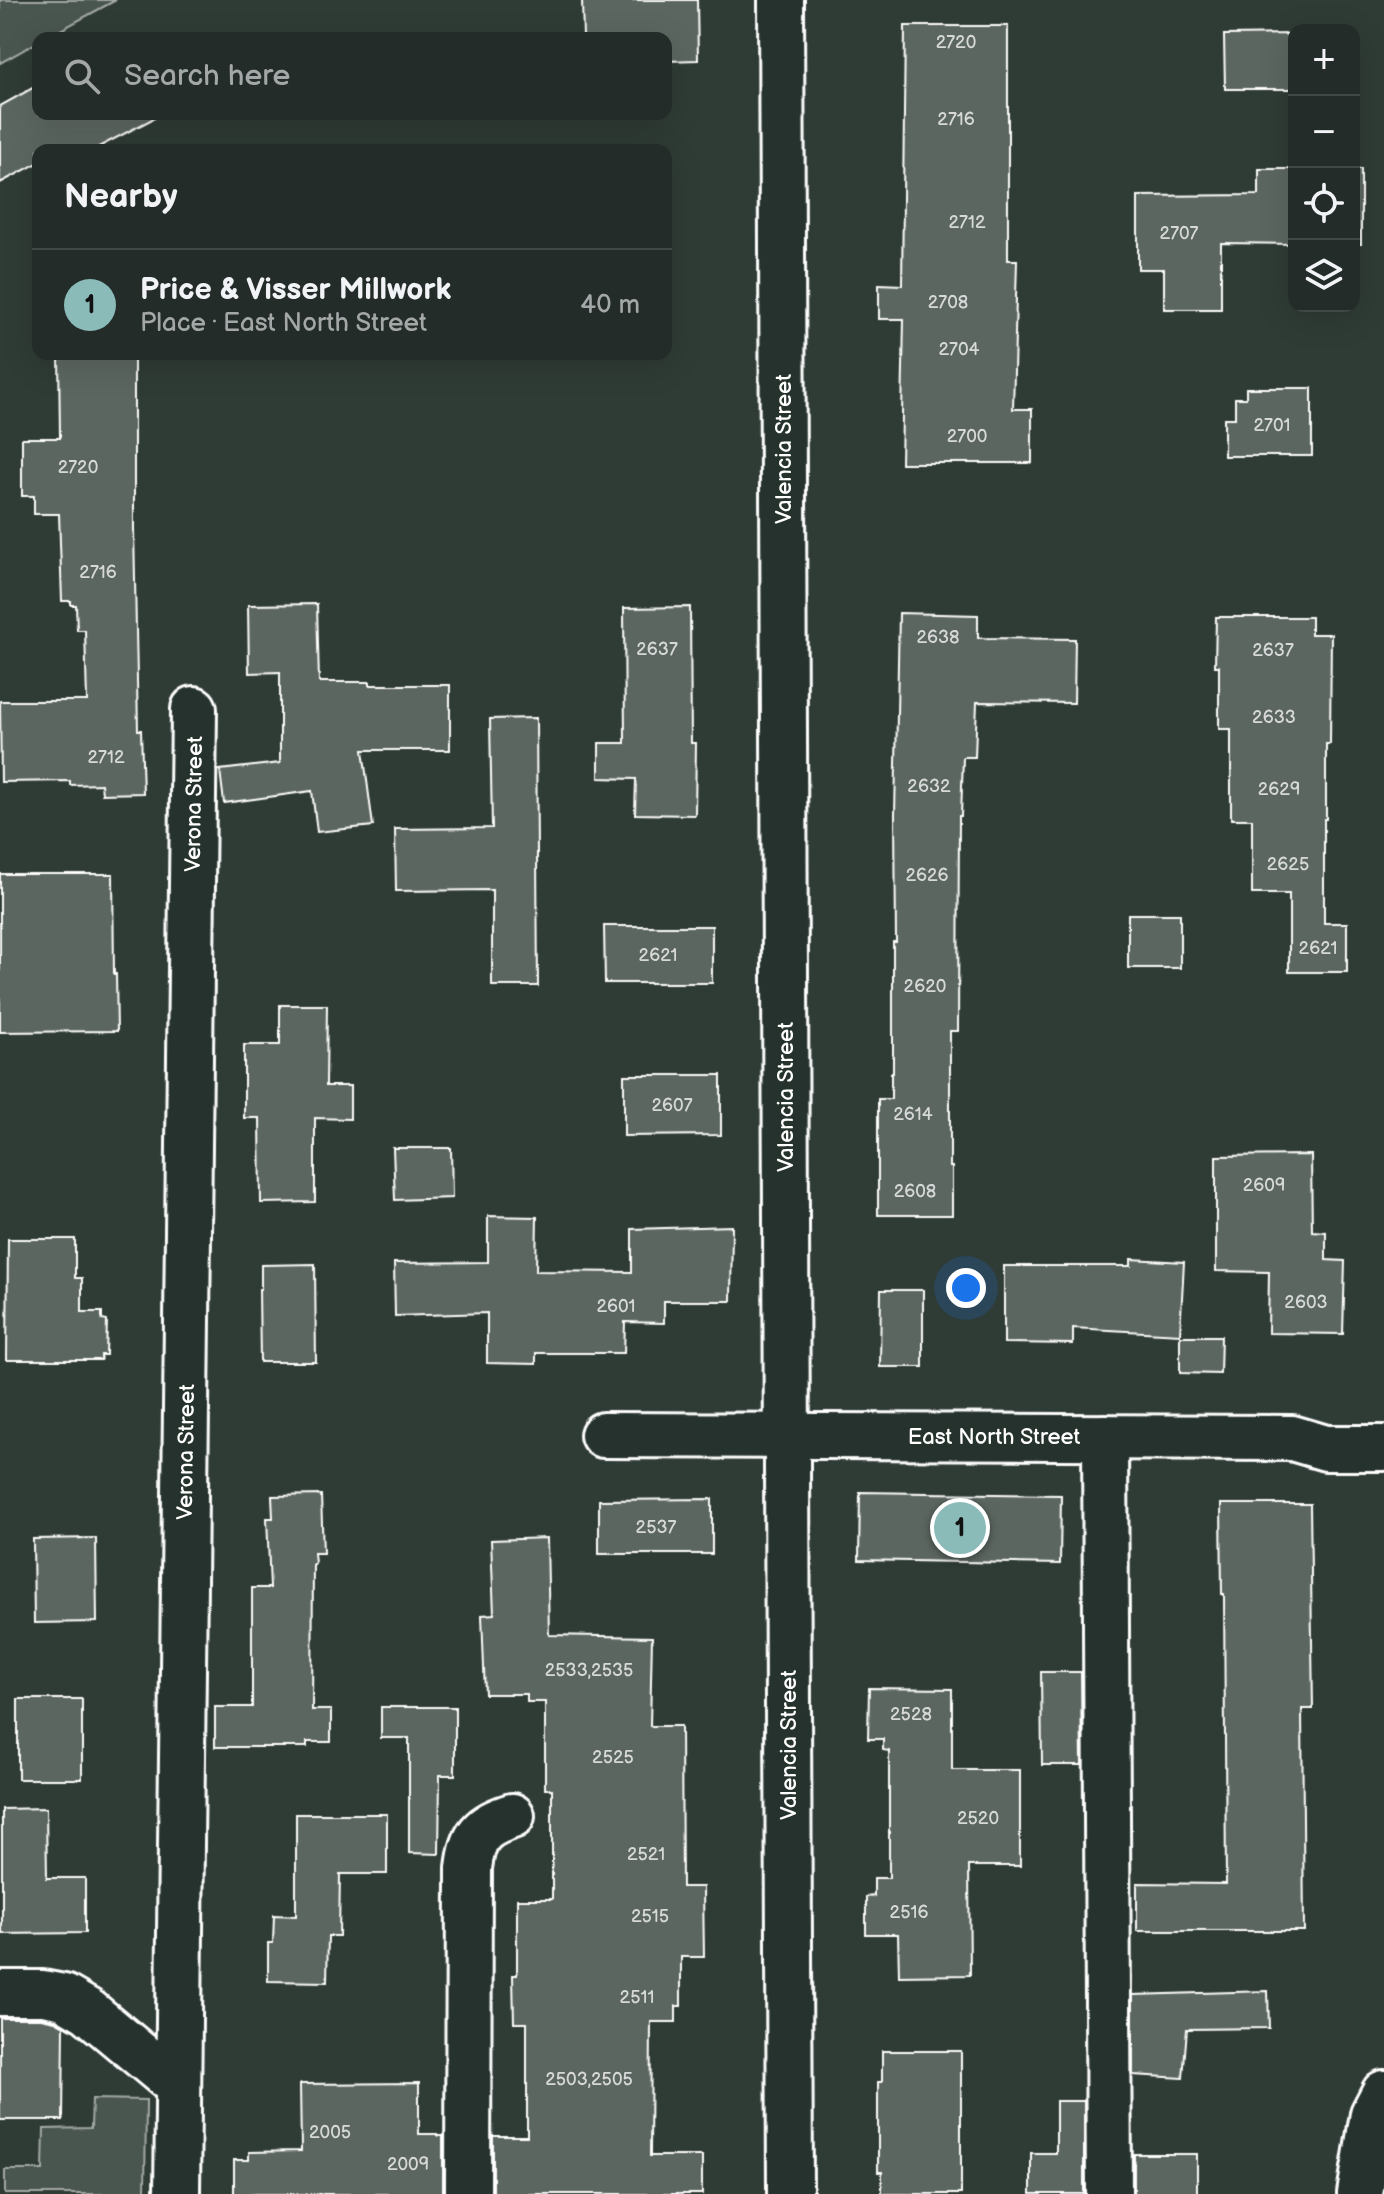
<!DOCTYPE html>
<meta charset="utf-8">
<style>
:root{--surface:#232c28;--page:#2f3834;--text:#f1f3f6;--muted:#a3a7a8;--line:#404845;--accent:#8bbbb9}
body{margin:0;font-family:"Balsamiq Sans",sans-serif;background:var(--page);color:var(--text)}
.controls{position:absolute;right:24px;top:24px;display:grid;overflow:hidden;border-radius:16px;box-shadow:0 8px 32px #0002}
.controls button{width:72px;height:72px;display:grid;place-items:center;padding:0;border:0;border-bottom:2px solid var(--line);background:var(--surface);color:var(--text);font:40px sans-serif}
.you{position:absolute;left:966px;top:1288px;width:28px;height:28px;margin:-20px;border:6px solid #fff;border-radius:50%;background:#1a73e8;box-shadow:0 0 0 12px #1a73e833}
.badge{display:grid;place-items:center;width:52px;height:52px;border-radius:50%;background:var(--accent);color:#111;font-size:26px;font-weight:700}
.pin{position:absolute;translate:-50% -50%;border:4px solid #fff;box-shadow:0 2px 8px #0006}
.list{margin:0;padding:0;list-style:none}
h2{display:flex;justify-content:space-between;align-items:center;height:104px;margin:0;padding:0 32px;font-size:34px}
h2 small{font-size:26px;font-weight:400;color:var(--muted)}
.list li{display:grid;grid-template-columns:52px 1fr auto;gap:24px;align-items:center;box-sizing:border-box;height:112px;padding:0 32px;border-top:2px solid var(--line)}
.list b{display:block;font-size:30px;white-space:nowrap}
.list p{margin:0;font-size:26px;white-space:nowrap;color:var(--muted)}
.list em{font-size:26px;font-style:normal;color:var(--muted)}
.icon{flex:none;width:44px;height:44px;fill:none;stroke:currentColor;stroke-width:2;stroke-linecap:round;stroke-linejoin:round}
.map{position:relative;flex:none;width:1384px;height:2194px;overflow:hidden}
.search{position:absolute;background:var(--surface);box-shadow:0 8px 32px #0002;left:32px;top:32px;width:640px;height:88px;display:flex;align-items:center;gap:20px;box-sizing:border-box;padding:0 28px;border-radius:16px;color:var(--muted);font-size:30px}
.panel{position:absolute;background:var(--surface);box-shadow:0 8px 32px #0002;left:32px;top:144px;width:640px;height:216px;border-radius:16px}
.map>svg:first-child{display:block}
.green{fill:#4a544f;stroke:#a4aaa7;stroke-width:2}
.building{fill:#5b6661;stroke:#fff;stroke-width:2}
.lines{fill:none;stroke-linecap:round;stroke-linejoin:round}
.minor-casing{stroke:#fff;stroke-width:50}
.major-casing{stroke:#fff;stroke-width:50}
.minor{stroke:#26332d;stroke-width:44}
.major{stroke:#26332d;stroke-width:44}
.labels{text-anchor:middle;stroke-width:6;stroke-linejoin:round;paint-order:stroke}
.number-label{font-size:18px;fill:#d6d9d8}
.street-label{font-size:22px;fill:#fff;stroke:#26332d}
</style>
<div class="map">
<svg width="1384" height="2194" viewBox="0 0 1384 2194">
<rect width="100%" height="100%" fill="#2f3b35"/>
<filter id="ink" filterUnits="userSpaceOnUse"><feTurbulence type="fractalNoise" baseFrequency=".0125" numOctaves="2"/><feDisplacementMap in="SourceGraphic" scale="16" xChannelSelector="R" yChannelSelector="G"/><feConvolveMatrix kernelMatrix="1 2 1 2 8 2 1 2 1" color-interpolation-filters="sRGB"/></filter>
<g filter="url(#ink)">
<g class="green">
<path d="M 0,0 L 116,0 L 46,38 L 38,38 L 38,42 L 0,63 Z"/>
<path d="M 92,2099 L 146,2100 L 145,2194 L 5,2194 L 5,2170 L 43,2170 L 44,2129 L 91,2128 Z"/>
</g>
<g class="building">
<path d="M 582,0 L 697,0 L 698,60 L 666,61 L 666,38 L 583,38 Z"/>
<path d="M 905,26 L 1008,26 L 1008,260 L 1017,260 L 1013,409 L 1032,409 L 1032,463 L 901,463 L 904,319 L 879,319 L 879,284 L 902,285 Z"/>
<path d="M 1294,34 L 1294,89 L 1225,89 L 1224,35 Z"/>
<path d="M 38,85 L 38,114 L 162,114 L 93,150 L 38,150 L 38,163 L 0,183 L 0,106 Z"/>
<path d="M 1259,169 L 1294,169 L 1294,244 L 1221,243 L 1221,309 L 1164,309 L 1164,269 L 1138,269 L 1138,196 L 1259,195 Z"/>
<rect x="1354" y="169" width="7" height="75"/>
<path d="M 59,354 L 134,354 L 134,528 L 138,730 L 141,730 L 143,793 L 102,794 L 101,784 L 70,785 L 70,781 L 1,782 L 0,701 L 87,701 L 85,630 L 77,630 L 76,605 L 71,605 L 71,601 L 62,601 L 59,514 L 34,514 L 34,496 L 22,496 L 22,438 L 60,438 Z"/>
<path d="M 1246,388 L 1312,388 L 1312,456 L 1224,456 L 1224,418 L 1235,418 L 1235,398 L 1246,398 Z"/>
<path d="M 317,604 L 319,682 L 370,682 L 370,685 L 450,685 L 450,750 L 363,750 L 373,826 L 317,832 L 312,791 L 224,803 L 220,770 L 280,763 L 280,672 L 249,673 L 248,605 Z"/>
<path d="M 690,607 L 691,743 L 696,743 L 695,815 L 635,814 L 636,779 L 599,778 L 599,743 L 625,743 L 624,608 Z"/>
<path d="M 899,613 L 978,615 L 978,638 L 1075,639 L 1074,703 L 977,702 L 975,757 L 963,757 L 961,816 L 959,816 L 958,1031 L 950,1031 L 950,1167 L 952,1167 L 952,1215 L 878,1215 L 878,1099 L 891,1099 L 891,1073 L 893,1073 L 893,942 L 896,942 L 895,815 Z"/>
<path d="M 1216,617 L 1311,617 L 1311,634 L 1331,634 L 1330,744 L 1326,744 L 1326,819 L 1324,819 L 1324,923 L 1347,923 L 1347,972 L 1289,972 L 1289,894 L 1252,894 L 1252,819 L 1231,819 L 1231,729 L 1219,729 L 1219,666 L 1215,666 Z"/>
<path d="M 536,718 L 538,986 L 492,986 L 492,890 L 396,891 L 395,829 L 492,828 L 490,719 Z"/>
<path d="M 0,874 L 113,874 L 114,974 L 116,974 L 117,1031 L 0,1032 Z"/>
<rect x="1128" y="914" width="52" height="54"/>
<path d="M 604,926 L 712,926 L 712,983 L 605,983 Z"/>
<path d="M 280,1005 L 327,1005 L 326,1086 L 350,1086 L 350,1119 L 315,1118 L 315,1202 L 261,1203 L 260,1118 L 244,1118 L 244,1045 L 280,1045 Z"/>
<path d="M 624,1075 L 721,1075 L 721,1135 L 624,1136 Z"/>
<path d="M 393,1148 L 451,1148 L 452,1198 L 395,1200 Z"/>
<path d="M 1311,1155 L 1312,1231 L 1326,1232 L 1326,1260 L 1345,1261 L 1343,1334 L 1268,1333 L 1269,1272 L 1216,1271 L 1216,1156 Z"/>
<path d="M 488,1216 L 537,1217 L 536,1271 L 632,1272 L 632,1229 L 732,1226 L 731,1301 L 664,1301 L 664,1323 L 625,1322 L 624,1353 L 536,1353 L 536,1364 L 487,1363 L 487,1313 L 395,1316 L 394,1263 L 488,1262 Z"/>
<path d="M 8,1239 L 75,1239 L 75,1278 L 82,1278 L 82,1312 L 102,1312 L 102,1320 L 107,1321 L 106,1355 L 101,1355 L 101,1360 L 7,1360 Z"/>
<path d="M 1131,1259 L 1184,1262 L 1180,1334 L 1073,1328 L 1073,1344 L 1004,1343 L 1004,1266 L 1131,1266 Z"/>
<path d="M 315,1264 L 316,1362 L 260,1362 L 259,1289 L 261,1289 L 261,1265 Z"/>
<path d="M 881,1290 L 923,1290 L 923,1367 L 880,1367 Z"/>
<path d="M 1180,1336 L 1221,1336 L 1220,1374 L 1180,1373 Z"/>
<path d="M 860,1492 L 1061,1495 L 1060,1564 L 859,1560 Z"/>
<path d="M 321,1495 L 323,1553 L 314,1553 L 315,1564 L 313,1564 L 312,1710 L 331,1710 L 331,1742 L 307,1742 L 307,1747 L 215,1747 L 215,1707 L 252,1707 L 252,1588 L 270,1588 L 267,1518 L 273,1518 L 272,1496 Z"/>
<path d="M 712,1499 L 712,1554 L 599,1554 L 599,1500 Z"/>
<path d="M 1221,1504 L 1310,1504 L 1313,1709 L 1302,1709 L 1304,1931 L 1137,1931 L 1137,1883 L 1226,1884 L 1224,1594 L 1222,1594 Z"/>
<path d="M 96,1538 L 97,1622 L 34,1623 L 33,1539 Z"/>
<path d="M 547,1538 L 549,1635 L 652,1637 L 650,1726 L 681,1726 L 682,1887 L 703,1887 L 704,1957 L 681,1957 L 681,2006 L 676,2006 L 676,2022 L 651,2022 L 650,2156 L 702,2156 L 702,2194 L 493,2194 L 493,2136 L 527,2136 L 527,2023 L 514,2023 L 513,1975 L 517,1975 L 517,1899 L 552,1899 L 552,1789 L 545,1789 L 545,1702 L 527,1702 L 527,1694 L 485,1694 L 482,1615 L 494,1614 L 491,1540 Z"/>
<path d="M 1041,1672 L 1081,1672 L 1082,1765 L 1042,1765 Z"/>
<path d="M 869,1688 L 952,1689 L 952,1770 L 1020,1770 L 1020,1866 L 969,1866 L 970,1975 L 899,1976 L 898,1934 L 866,1934 L 866,1897 L 874,1896 L 874,1878 L 889,1878 L 889,1751 L 883,1750 L 883,1739 L 868,1739 Z"/>
<rect x="18" y="1699" width="64" height="80"/>
<path d="M 381,1707 L 455,1707 L 455,1775 L 440,1775 L 439,1854 L 409,1853 L 409,1738 L 381,1738 Z"/>
<path d="M 46,1808 L 47,1878 L 85,1878 L 85,1933 L 2,1934 L 2,1809 Z"/>
<path d="M 296,1814 L 387,1814 L 387,1874 L 340,1874 L 339,1936 L 328,1936 L 327,1982 L 268,1981 L 268,1943 L 273,1943 L 274,1915 L 296,1916 Z"/>
<path d="M 1268,1991 L 1269,2028 L 1187,2029 L 1183,2078 L 1133,2075 L 1133,1995 Z"/>
<path d="M 0,2018 L 41,2018 L 55,2021 L 64,2026 L 63,2120 L 0,2120 Z"/>
<path d="M 882,2051 L 961,2051 L 961,2194 L 882,2194 L 882,2172 L 878,2172 L 878,2082 L 882,2082 Z"/>
<path d="M 419,2083 L 419,2134 L 437,2134 L 437,2136 L 443,2136 L 443,2194 L 234,2194 L 234,2160 L 249,2160 L 249,2152 L 301,2151 L 300,2084 Z"/>
<path d="M 1056,2101 L 1084,2101 L 1084,2194 L 1031,2194 L 1031,2153 L 1056,2153 Z"/>
<rect x="1134" y="2154" width="63" height="40"/>
</g>
<g class="lines">
<g class="minor-casing">
<g id="minor">
<path d="M 781,0 L 790,2194"/>
<path d="M 603,1435 L 1292,1438 L 1326,1448 L 1384,1448"/>
<path d="M 1105,1437 L 1109,2194"/>
<path d="M 0,1993 L 43,1993 L 64,1997 L 88,2011 L 178,2086"/>
<path d="M 177,2194 L 194,709"/>
<path d="M 468,2194 L 469,1868 C 473,1835 481,1826 512,1816"/>
</g>
</g>
<g class="major-casing">
<path id="major" d="M 1360,2194 L 1373,2114 L 1384,2093"/>
</g>
<use href="#minor" class="minor"/>
<use href="#major" class="major"/>
</g>
</g>
<g class="labels">
<g class="number-label">
<text x="956" y="48">2720</text>
<text x="956" y="125">2716</text>
<text x="967" y="228">2712</text>
<text x="1179" y="239">2707</text>
<text x="948" y="308">2708</text>
<text x="959" y="355">2704</text>
<text x="1272" y="431">2701</text>
<text x="967" y="442">2700</text>
<text x="78" y="473">2720</text>
<text x="98" y="578">2716</text>
<text x="938" y="643">2638</text>
<text x="657" y="655">2637</text>
<text x="1273" y="656">2637</text>
<text x="1274" y="723">2633</text>
<text x="106" y="763">2712</text>
<text x="929" y="792">2632</text>
<text x="1279" y="795">2629</text>
<text x="1288" y="870">2625</text>
<text x="927" y="881">2626</text>
<text x="1318" y="954">2621</text>
<text x="658" y="961">2621</text>
<text x="925" y="992">2620</text>
<text x="672" y="1111">2607</text>
<text x="913" y="1120">2614</text>
<text x="1264" y="1191">2609</text>
<text x="915" y="1197">2608</text>
<text x="1306" y="1308">2603</text>
<text x="616" y="1312">2601</text>
<text x="656" y="1533">2537</text>
<text x="589" y="1676">2533,2535</text>
<text x="911" y="1720">2528</text>
<text x="613" y="1763">2525</text>
<text x="978" y="1824">2520</text>
<text x="646" y="1860">2521</text>
<text x="909" y="1918">2516</text>
<text x="650" y="1922">2515</text>
<text x="637" y="2003">2511</text>
<text x="589" y="2085">2503,2505</text>
<text x="330" y="2138">2005</text>
<text x="408" y="2170">2009</text>
</g>
<g class="street-label">
<text transform="translate(783 449) rotate(-90)" y="8">Valencia Street</text>
<text transform="translate(193 804) rotate(-89)" y="8">Verona Street</text>
<text transform="translate(785 1097) rotate(-90)" y="8">Valencia Street</text>
<text x="994" y="1444">East North Street</text>
<text transform="translate(185 1452) rotate(-89)" y="8">Verona Street</text>
<text transform="translate(788 1745) rotate(-90)" y="8">Valencia Street</text>
</g>
</g>
</svg>
<div class="controls">
<button>+</button>
<button>−</button>
<button><svg class="icon" aria-label="locate" viewBox="0 0 24 24"><circle cx="12" cy="12" r="6"/><path d="M12 2v4M12 18v4M2 12h4M18 12h4"/></svg></button>
<button><svg class="icon" aria-label="layers" viewBox="0 0 24 24"><path d="M12 4l9 5-9 5-9-5zM3 14l9 5 9-5"/></svg></button>
</div>
<div class="you"></div>
<div class="pin badge" style="left:960px;top:1528px">1</div>
<div class="search"><svg class="icon" aria-label="search" viewBox="0 0 24 24"><circle cx="10" cy="10" r="6"/><path d="M15 15l6 6"/></svg>Search here</div>
<section class="panel">
<h2>Nearby<small></small></h2>
<ul class="list">
<li><span class="badge">1</span><div><b>Price &amp; Visser Millwork</b><p>Place · East North Street</p></div><em>40 m</em></li>
</ul>
</section>
</div>
